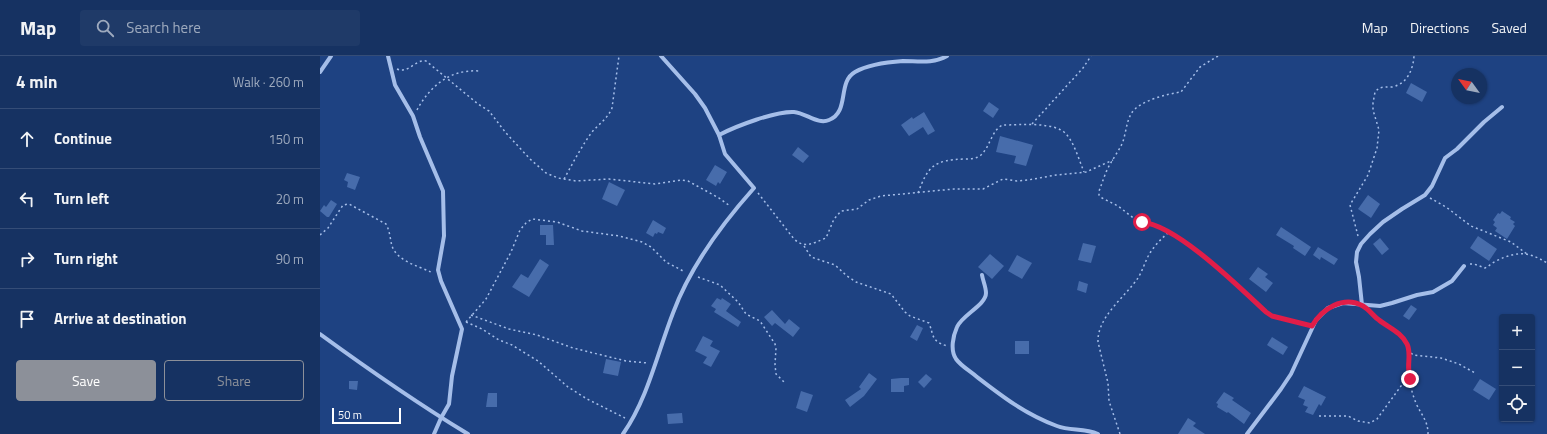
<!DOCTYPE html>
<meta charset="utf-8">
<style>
:root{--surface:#163262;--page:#1f3a68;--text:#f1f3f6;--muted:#9eaabe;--line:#354d77;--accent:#8c9099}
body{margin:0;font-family:"Titillium Web",sans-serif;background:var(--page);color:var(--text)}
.controls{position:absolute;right:12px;bottom:12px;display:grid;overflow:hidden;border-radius:4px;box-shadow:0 1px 3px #0004}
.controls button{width:36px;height:36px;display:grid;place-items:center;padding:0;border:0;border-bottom:1px solid var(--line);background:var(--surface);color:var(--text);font:20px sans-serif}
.compass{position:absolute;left:1131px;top:12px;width:36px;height:36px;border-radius:50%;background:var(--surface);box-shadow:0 1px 3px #0004;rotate:303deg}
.scale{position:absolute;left:12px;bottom:10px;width:69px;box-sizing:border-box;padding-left:4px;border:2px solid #fff;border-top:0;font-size:11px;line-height:14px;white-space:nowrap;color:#fff;-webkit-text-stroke:3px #1e4282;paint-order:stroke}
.stop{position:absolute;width:12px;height:12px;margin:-9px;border:3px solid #e11d48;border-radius:50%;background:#fff}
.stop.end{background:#e11d48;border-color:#fff;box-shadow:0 1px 4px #0008}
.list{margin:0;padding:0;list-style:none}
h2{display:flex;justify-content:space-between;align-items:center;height:52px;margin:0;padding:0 16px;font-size:17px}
h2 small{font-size:13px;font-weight:400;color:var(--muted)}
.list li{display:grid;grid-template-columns:26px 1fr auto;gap:12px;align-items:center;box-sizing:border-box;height:60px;padding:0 16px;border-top:1px solid var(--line)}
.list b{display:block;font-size:15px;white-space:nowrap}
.list em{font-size:13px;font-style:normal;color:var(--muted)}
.actions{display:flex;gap:8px;padding:12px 16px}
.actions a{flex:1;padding:9px 0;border:1px solid var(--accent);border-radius:4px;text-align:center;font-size:14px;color:var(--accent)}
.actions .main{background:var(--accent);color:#fff}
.icon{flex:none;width:22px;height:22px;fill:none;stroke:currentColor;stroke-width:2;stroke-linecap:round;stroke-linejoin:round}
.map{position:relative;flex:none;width:1227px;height:378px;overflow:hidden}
header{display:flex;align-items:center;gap:24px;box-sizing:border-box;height:56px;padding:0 20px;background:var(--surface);border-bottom:1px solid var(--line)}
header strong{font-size:19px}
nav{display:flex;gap:22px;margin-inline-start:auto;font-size:14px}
.search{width:280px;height:36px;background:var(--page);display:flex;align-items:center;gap:10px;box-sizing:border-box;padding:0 14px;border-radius:4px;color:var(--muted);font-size:15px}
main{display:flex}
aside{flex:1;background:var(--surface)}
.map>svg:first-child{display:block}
.building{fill:#476cab}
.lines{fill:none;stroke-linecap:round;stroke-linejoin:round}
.path{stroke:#a5bee9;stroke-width:1.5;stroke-dasharray:2 3;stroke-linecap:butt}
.street{stroke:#a5bee9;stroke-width:4}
.route{stroke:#e11d48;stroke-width:5}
</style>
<header>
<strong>Map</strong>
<div class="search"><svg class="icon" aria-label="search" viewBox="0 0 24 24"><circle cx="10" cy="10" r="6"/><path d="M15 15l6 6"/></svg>Search here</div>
<nav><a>Map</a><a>Directions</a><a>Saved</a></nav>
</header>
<main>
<aside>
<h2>4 min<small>Walk · 260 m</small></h2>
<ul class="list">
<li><svg class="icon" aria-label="ahead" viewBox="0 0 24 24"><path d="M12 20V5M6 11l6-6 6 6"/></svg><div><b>Continue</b></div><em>150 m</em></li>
<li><svg class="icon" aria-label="left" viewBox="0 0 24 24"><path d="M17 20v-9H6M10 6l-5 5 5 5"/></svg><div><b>Turn left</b></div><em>20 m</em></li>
<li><svg class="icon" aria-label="right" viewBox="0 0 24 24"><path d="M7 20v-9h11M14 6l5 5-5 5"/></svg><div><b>Turn right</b></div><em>90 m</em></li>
<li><svg class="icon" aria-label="arrive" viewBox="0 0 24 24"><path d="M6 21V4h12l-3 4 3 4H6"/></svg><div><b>Arrive at destination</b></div></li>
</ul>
<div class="actions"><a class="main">Save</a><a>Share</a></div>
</aside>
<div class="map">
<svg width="1227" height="378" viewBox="0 0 1227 378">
<rect width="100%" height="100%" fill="#1e4282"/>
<g class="building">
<path d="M 1091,27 L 1107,36 L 1102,46 L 1086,37 Z"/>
<path d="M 669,46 L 679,53 L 673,62 L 663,55 Z"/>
<path d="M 604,56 L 615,75 L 608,79 L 603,71 L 589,80 L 581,69 L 592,61 L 593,63 Z"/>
<path d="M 680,80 L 713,89 L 706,110 L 694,107 L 696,100 L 676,96 Z"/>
<path d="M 478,91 L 489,100 L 483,107 L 472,99 Z"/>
<path d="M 395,109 L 407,116 L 400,128 L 398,126 L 396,130 L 386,124 Z"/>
<path d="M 27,117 L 40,121 L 35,134 L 27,131 L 28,126 L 24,124 Z"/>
<path d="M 289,126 L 305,134 L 297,150 L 282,143 Z"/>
<path d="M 1048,139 L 1060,148 L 1051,162 L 1038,153 Z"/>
<path d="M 11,144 L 17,148 L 9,161 L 7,161 L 0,155 L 4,149 L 6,151 Z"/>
<path d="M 1182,155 L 1191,161 L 1190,163 L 1195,166 L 1193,168 L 1195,170 L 1187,183 L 1175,175 L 1177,172 L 1173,169 L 1175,166 L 1173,164 L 1178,157 L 1180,158 Z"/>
<path d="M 333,164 L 346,172 L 343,178 L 338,176 L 337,178 L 335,177 L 333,181 L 326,177 Z"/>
<path d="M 220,169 L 233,169 L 234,189 L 226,189 L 226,179 L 220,179 Z"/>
<path d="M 961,171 L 991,191 L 985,200 L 973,192 L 974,190 L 956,179 Z"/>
<path d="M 1158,180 L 1177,193 L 1169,205 L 1150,192 Z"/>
<path d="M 1060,182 L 1069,193 L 1062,199 L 1053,188 Z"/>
<path d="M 763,187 L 776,190 L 771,207 L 758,204 Z"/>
<path d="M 998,191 L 1018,203 L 1014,209 L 1001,201 L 1000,204 L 993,199 Z"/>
<path d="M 670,198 L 684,210 L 672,223 L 658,211 Z"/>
<path d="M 697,199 L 712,207 L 702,223 L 688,215 Z"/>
<path d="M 220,203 L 229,209 L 209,241 L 192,231 L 201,218 L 208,222 Z"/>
<path d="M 938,211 L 948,218 L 945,221 L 953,227 L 946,236 L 929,223 Z"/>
<path d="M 759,225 L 768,228 L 766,237 L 757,234 Z"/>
<path d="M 397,242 L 401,244 L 402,242 L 411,248 L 406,255 L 421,266 L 418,271 L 394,256 L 396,253 L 391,250 Z"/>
<path d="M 1091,249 L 1097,253 L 1089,264 L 1083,260 Z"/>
<path d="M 452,254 L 465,268 L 469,263 L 480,272 L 473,281 L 455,267 L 452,270 L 444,261 Z"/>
<path d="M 597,269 L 603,272 L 597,285 L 590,281 Z"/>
<path d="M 383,280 L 393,285 L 390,290 L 400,295 L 391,311 L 383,307 L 387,301 L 375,295 Z"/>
<path d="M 952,281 L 968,291 L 963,299 L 947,289 Z"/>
<rect x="695" y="285" width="14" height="13"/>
<path d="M 286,303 L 301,306 L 298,320 L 283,317 Z"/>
<path d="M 549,317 L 557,323 L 544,340 L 530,351 L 525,344 L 541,333 L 539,331 Z"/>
<path d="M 606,318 L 612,323 L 604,332 L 598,326 Z"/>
<path d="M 581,322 L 589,322 L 589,329 L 584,330 L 584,336 L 571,336 L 571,323 Z"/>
<path d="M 1160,323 L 1176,333 L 1169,344 L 1153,334 Z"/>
<path d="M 29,325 L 38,325 L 37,334 L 29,333 Z"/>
<path d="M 984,330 L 1006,341 L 1001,350 L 999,348 L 993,359 L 985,356 L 988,351 L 983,349 L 985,344 L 978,341 Z"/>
<path d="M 481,335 L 493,339 L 487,356 L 476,352 Z"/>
<path d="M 904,336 L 914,342 L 912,344 L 931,357 L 924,368 L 908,356 L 907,357 L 897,351 L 898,348 L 896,347 Z"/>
<path d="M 168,337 L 177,337 L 177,351 L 166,351 Z"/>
<path d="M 362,357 L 363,367 L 348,368 L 347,358 Z"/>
<path d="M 868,362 L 876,367 L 873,370 L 885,378 L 858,378 Z"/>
</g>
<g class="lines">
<g class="path">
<path d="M 898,0 L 880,11 L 861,36 C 847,38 818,45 811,58 C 806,67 806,78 802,88 C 798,96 792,104 788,112 C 784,120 782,128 779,135 L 779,139 L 782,142 L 798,150 L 816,164 L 829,167 L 843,173 L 871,191 L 892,208 L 950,258 L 987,269"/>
<path d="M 77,13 C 89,18 95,3 106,5 L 158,48 L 169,55 L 186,77 L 210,103 L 226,117 L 238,122 L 256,125 L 289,123 L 335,128 L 362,124 L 368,125 L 399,142 L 410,150"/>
<path d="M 97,54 C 110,30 130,13 159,15"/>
<path d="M 712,68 L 763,12 L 771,0"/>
<path d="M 244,123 C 253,107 261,91 272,76 C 279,68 288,62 292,52 L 299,0"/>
<path d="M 438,137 L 474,183 C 485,193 493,187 506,182 L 514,163 L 521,155 L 537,153 L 549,144 L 561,140 L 634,133 L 663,133 L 683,123 L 697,125 L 708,124 L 736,119 L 766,116 L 793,104"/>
<path d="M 598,137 C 608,110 614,104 644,103 C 650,103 656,103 661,99 C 670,91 672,73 683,69 C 700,69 736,65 747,79 C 755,89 759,104 764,116"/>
<path d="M 1110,142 L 1126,151 L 1151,170 L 1191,186 L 1207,198"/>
<path d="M 0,179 L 8,172 L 23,149 L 29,148 L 66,168 C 70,175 70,183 72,190 C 77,205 98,210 111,216"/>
<path d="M 1038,180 L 1030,149 L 1048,119 L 1057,92 L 1059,74 L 1053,54 L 1053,47 L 1055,36 L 1059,32 C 1063,31 1067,31 1072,31 C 1087,28 1093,14 1094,0"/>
<path d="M 484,190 L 491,201 L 515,209 L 527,220 L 536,226 L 571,238 L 585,256 L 590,260 L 609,267 C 614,280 611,285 627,290"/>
<path d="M 1150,208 L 1154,208 L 1165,212 C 1169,210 1172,207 1176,205 C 1197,195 1208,195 1227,207"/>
<path d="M 378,221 L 400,229 L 418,246 L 426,258 L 440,265 L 455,288 L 456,292 L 455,309 L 456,318 L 464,326"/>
<path d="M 1050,255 C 1058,265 1070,269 1079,277 C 1085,284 1087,293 1093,299 L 1121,302 L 1139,308 L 1155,317"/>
<path d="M 151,259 L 189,273 L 217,279 L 253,292 L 306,305 L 328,307"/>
<path d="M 146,266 L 166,243 L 191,196 L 200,174 L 206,167 L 212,163 L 237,166 L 262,175 L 299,180 L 322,186 L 331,191 L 346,206 L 365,216"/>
<path d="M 146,266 L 162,273 L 179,284 L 192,289 L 218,305 L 248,331 L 267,343 L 305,362"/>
<path d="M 1090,295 C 1087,313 1089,330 1096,347 C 1101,359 1108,364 1108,378"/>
<path d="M 999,360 L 1028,360 L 1038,365 L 1050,367 L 1057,363 L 1089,319"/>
<path d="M 800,378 L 789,345 L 788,327 L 778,286 C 777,261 805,241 818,222 C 823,214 825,205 830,197 C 835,189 842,182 849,176"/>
</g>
<g class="street">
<path d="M 68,0 L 75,29 L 93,60 L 100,81 L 123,135 L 124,180 L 118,214 L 121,225 L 142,273 L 132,320 L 129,348 L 121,362 L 114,378"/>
<path d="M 0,16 L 11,0"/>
<path d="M 399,79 C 416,70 456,55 474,56 C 486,57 498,69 509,64 C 530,56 517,26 535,16 C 549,8 568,6 583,5 C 598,5 613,8 627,0"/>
<path d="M 662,219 C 663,225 666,231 666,237 C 666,249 642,259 637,271 C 633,280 630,294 636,303 C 641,310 650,315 657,321 C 683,341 705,358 737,370 C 750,375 764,372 778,378"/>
<path d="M 1042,249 L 1039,221 L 1036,206 L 1037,196 L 1041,188 L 1050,178 L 1063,166 L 1082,153 L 1105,139 L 1112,130 L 1125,102 L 1137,93 L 1164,66 L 1182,51"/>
<path d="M 0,278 C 48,313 97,347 148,378"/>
<path d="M 303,378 C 328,342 337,298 353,257 C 370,211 401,169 434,132 L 405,98 L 399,79 L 385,52 L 375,38 L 341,0"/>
<path d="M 927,378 L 961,333 L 971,318 L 996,264 L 1008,252 L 1023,247 L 1060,250 L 1072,247 L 1097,239 L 1113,236 L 1132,225 L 1144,210"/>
</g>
</g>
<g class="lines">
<path class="route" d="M 822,166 C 858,170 919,231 946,256 L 952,260 L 992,270 C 1002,253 1023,239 1043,250 C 1050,254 1053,260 1059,264 C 1069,272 1081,276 1087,288 C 1092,298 1086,310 1090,323"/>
</g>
</svg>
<div class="controls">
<button>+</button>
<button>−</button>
<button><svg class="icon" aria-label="locate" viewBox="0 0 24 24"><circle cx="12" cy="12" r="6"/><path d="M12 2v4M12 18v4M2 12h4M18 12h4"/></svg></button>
</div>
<svg class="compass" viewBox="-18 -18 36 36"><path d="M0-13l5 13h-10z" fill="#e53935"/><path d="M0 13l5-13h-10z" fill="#9eaabe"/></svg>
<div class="scale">50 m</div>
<div class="stop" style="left:822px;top:166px"></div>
<div class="stop end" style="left:1090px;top:323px"></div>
</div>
</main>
